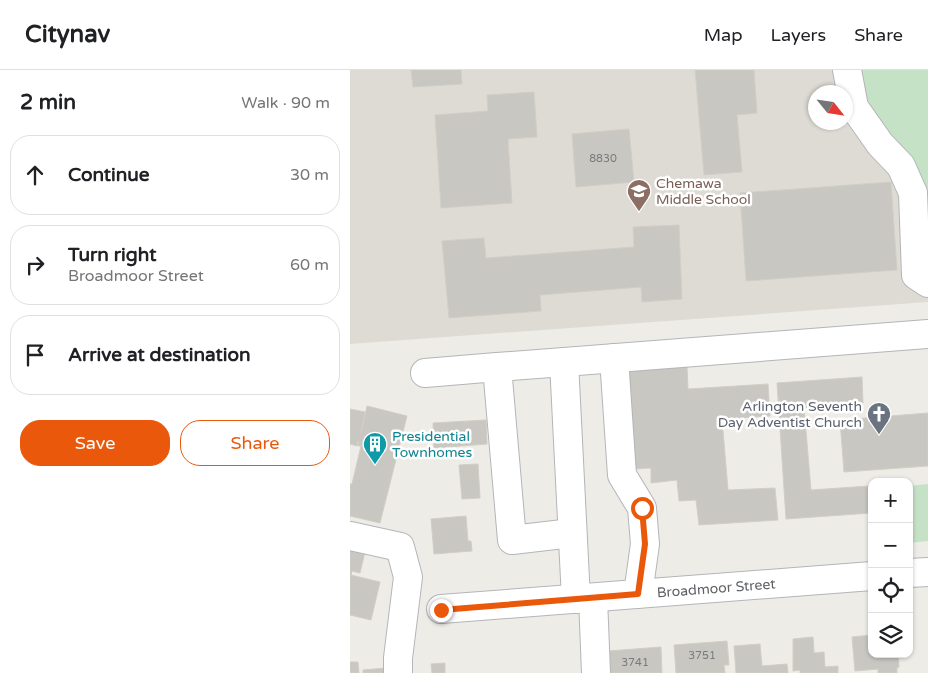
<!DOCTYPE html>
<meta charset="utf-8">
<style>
:root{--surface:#fff;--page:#f2f2f2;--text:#202124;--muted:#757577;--line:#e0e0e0;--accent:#ea580c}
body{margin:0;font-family:"Varela Round",sans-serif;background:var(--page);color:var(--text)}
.controls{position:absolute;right:15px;bottom:15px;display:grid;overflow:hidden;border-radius:10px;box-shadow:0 1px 4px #0004}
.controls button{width:45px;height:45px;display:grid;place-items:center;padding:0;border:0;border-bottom:1px solid var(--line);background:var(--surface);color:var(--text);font:25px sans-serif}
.compass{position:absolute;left:458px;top:15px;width:45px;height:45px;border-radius:50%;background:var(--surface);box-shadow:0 1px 4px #0004;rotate:120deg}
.stop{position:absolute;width:15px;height:15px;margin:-11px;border:4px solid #ea580c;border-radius:50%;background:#fff}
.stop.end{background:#ea580c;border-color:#fff;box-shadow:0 1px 5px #0008}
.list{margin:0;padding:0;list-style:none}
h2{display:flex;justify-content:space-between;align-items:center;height:65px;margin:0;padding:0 20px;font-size:21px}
h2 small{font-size:16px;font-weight:400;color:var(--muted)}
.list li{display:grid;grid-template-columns:32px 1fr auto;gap:15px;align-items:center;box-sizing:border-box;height:80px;margin:0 10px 10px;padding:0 10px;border:1px solid var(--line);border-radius:20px}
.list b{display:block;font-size:19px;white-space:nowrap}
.list p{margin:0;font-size:16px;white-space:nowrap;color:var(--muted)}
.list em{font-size:16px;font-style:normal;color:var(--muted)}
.actions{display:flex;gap:10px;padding:15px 20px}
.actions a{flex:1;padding:11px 0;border:1px solid var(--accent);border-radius:20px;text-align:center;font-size:18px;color:var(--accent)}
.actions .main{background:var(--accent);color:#fff}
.icon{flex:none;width:28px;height:28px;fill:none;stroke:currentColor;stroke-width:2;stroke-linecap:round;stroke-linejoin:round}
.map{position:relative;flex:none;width:578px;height:603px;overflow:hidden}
header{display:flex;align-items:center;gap:30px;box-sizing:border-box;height:70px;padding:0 25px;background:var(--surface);border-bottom:1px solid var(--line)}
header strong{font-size:24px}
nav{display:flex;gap:28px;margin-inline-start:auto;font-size:18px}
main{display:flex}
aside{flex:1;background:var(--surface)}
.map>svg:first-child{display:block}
.education{fill:#dddbd4;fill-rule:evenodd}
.green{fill:#c5e2c6}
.building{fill:#c9c7c2;stroke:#d2cec5}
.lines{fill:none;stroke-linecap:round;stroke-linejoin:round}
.minor-casing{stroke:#b3b5b9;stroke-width:30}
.minor{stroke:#fff;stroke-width:28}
.route{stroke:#ea580c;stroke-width:6}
.labels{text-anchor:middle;stroke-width:5;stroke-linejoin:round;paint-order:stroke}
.number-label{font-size:11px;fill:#787a7c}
.education-label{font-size:14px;fill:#785e54;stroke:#fff;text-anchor:start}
.worship-label{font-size:14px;fill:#5b616d;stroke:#fff;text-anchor:end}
.culture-label{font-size:14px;fill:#0d838f;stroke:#fff;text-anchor:start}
.street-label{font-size:14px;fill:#5d6064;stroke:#fff}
</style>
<header>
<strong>Citynav</strong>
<nav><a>Map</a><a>Layers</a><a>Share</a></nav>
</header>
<main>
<aside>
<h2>2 min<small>Walk · 90 m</small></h2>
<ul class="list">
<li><svg class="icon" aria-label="ahead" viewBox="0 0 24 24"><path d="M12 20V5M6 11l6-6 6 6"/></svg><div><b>Continue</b></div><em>30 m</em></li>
<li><svg class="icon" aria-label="right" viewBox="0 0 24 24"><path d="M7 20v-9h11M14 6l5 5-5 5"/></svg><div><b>Turn right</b><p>Broadmoor Street</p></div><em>60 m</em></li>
<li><svg class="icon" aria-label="arrive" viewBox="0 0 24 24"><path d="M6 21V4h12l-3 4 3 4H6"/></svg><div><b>Arrive at destination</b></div></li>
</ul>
<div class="actions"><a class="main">Save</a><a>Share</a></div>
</aside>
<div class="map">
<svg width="578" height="603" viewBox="0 0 578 603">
<rect width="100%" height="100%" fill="#eeece6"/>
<path class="education" d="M 0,0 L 578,0 L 578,232 L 0,274 ZM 466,22 L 496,22 L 496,52 L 466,52 Z"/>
<g class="green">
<path d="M 509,0 L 578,0 L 578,161 L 512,32 Z"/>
<path d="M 578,414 L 578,471 L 559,473 L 559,416 Z"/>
</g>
<g class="building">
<path d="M 61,0 L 111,0 L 112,14 L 63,17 Z"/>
<path d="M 345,0 L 404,0 L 407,43 L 387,45 L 392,102 L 354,105 Z"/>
<path d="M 184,22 L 187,67 L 158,69 L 162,133 L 91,138 L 85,45 L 138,41 L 137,25 Z"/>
<path d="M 279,59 L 284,112 L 226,117 L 222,64 Z"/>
<path d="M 541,112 L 547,200 L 396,211 L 390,123 Z"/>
<path d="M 329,155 L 332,229 L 292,232 L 291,217 L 190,225 L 191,241 L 99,248 L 92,171 L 134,168 L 136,188 L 284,177 L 283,157 Z"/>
<path d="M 337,297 L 338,319 L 418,314 L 420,346 L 372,349 L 378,420 L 425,418 L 428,450 L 349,455 L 346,430 L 329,431 L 327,410 L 301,413 L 301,398 L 285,399 L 277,301 Z"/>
<path d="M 512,307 L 513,333 L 454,338 L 461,420 L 519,416 L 521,443 L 436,449 L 427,313 Z"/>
<path d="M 17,336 L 57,346 L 30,453 L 0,446 L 0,414 L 2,414 L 11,376 L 8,376 L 9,371 L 8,371 L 7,376 L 0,374 L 0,339 L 15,342 L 11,363 Z"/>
<path d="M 578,343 L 578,396 L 494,402 L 490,350 Z"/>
<path d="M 136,350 L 137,374 L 84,378 L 83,353 Z"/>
<path d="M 128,394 L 130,428 L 112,429 L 109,395 Z"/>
<path d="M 116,446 L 118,471 L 121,471 L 122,481 L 84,484 L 81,449 Z"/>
<path d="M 0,474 L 16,478 L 10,503 L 2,501 L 1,505 L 30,512 L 21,550 L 0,545 Z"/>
<path d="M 522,565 L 522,584 L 548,584 L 549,597 L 547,598 L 547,603 L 528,603 L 528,599 L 505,601 L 502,567 Z"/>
<path d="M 463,567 L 464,583 L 474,582 L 475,597 L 488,596 L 488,603 L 450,603 L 450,600 L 443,601 L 443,569 Z"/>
<path d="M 377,571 L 379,595 L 374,595 L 375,603 L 326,603 L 324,575 Z"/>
<path d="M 410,574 L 412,596 L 437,594 L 438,603 L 386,603 L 384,576 Z"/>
<path d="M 311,577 L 312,603 L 259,603 L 258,581 Z"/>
<path d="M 0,592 L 8,592 L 9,603 L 0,603 Z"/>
<path d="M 95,593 L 95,603 L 82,603 L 81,594 Z"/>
<path d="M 36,598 L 36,603 L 13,603 L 13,600 Z"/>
</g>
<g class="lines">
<g class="minor-casing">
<g id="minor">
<path d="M 497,0 L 504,37 L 530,74 L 551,96 L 563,123 L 566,205 L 578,213"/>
<path d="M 264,288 L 272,405 L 292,438 L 295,474 L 288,524"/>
<path d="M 214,292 L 147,297 L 162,470 L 222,463"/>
<path d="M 75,303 L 147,297"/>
<path d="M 0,466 L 50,477 L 58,507 L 48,588 L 48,603"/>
<path d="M 559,503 L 578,502"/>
<path d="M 243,528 L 246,603"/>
<path d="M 226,529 L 214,292 L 578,264"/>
<path id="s1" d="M 91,539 L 522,506"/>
</g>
</g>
<use href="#minor" class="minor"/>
</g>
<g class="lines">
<path class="route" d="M 91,540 L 288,524 L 295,474 L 292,438"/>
</g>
<defs>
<g id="school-pin" transform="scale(1.25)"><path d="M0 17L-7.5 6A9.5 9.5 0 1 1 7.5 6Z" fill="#8d6e63" stroke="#fff"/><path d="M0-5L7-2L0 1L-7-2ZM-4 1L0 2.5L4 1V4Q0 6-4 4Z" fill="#fff"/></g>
<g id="church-pin" transform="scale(1.25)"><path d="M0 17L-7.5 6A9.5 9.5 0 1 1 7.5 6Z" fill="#6b7280" stroke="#fff"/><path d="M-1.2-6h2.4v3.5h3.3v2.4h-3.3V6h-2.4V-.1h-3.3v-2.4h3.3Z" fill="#fff"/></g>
<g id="building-pin" transform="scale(1.25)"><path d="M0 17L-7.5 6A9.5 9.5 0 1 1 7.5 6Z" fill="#0f9aa8" stroke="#fff"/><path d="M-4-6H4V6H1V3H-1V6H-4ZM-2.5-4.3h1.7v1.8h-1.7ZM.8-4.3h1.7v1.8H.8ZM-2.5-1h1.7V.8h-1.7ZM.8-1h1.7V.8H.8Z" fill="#fff"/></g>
</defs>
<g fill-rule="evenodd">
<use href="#school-pin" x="289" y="121"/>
<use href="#church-pin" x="529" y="344"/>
<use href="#building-pin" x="25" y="374"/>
</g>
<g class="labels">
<g class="number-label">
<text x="253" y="92">8830</text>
<text x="352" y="589">3751</text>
<text x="285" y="596">3741</text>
</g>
<g class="education-label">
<text x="306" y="118">Chemawa<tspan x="306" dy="16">Middle School</tspan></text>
</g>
<g class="worship-label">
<text x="512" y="341">Arlington Seventh<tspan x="512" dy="16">Day Adventist Church</tspan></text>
</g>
<g class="culture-label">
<text x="42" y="371">Presidential<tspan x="42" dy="16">Townhomes</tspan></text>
</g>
<g class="street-label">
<text dy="5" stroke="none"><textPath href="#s1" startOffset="276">Broadmoor Street</textPath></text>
</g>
</g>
</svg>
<div class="controls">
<button>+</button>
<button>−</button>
<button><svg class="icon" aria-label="locate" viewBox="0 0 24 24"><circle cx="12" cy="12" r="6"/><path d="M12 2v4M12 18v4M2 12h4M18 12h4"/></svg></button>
<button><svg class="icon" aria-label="layers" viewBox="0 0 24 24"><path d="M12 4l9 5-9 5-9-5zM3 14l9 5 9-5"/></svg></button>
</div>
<svg class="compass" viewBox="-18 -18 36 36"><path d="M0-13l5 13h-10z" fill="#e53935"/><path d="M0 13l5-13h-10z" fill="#757577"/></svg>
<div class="stop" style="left:292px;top:438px"></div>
<div class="stop end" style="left:91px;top:540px"></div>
</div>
</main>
